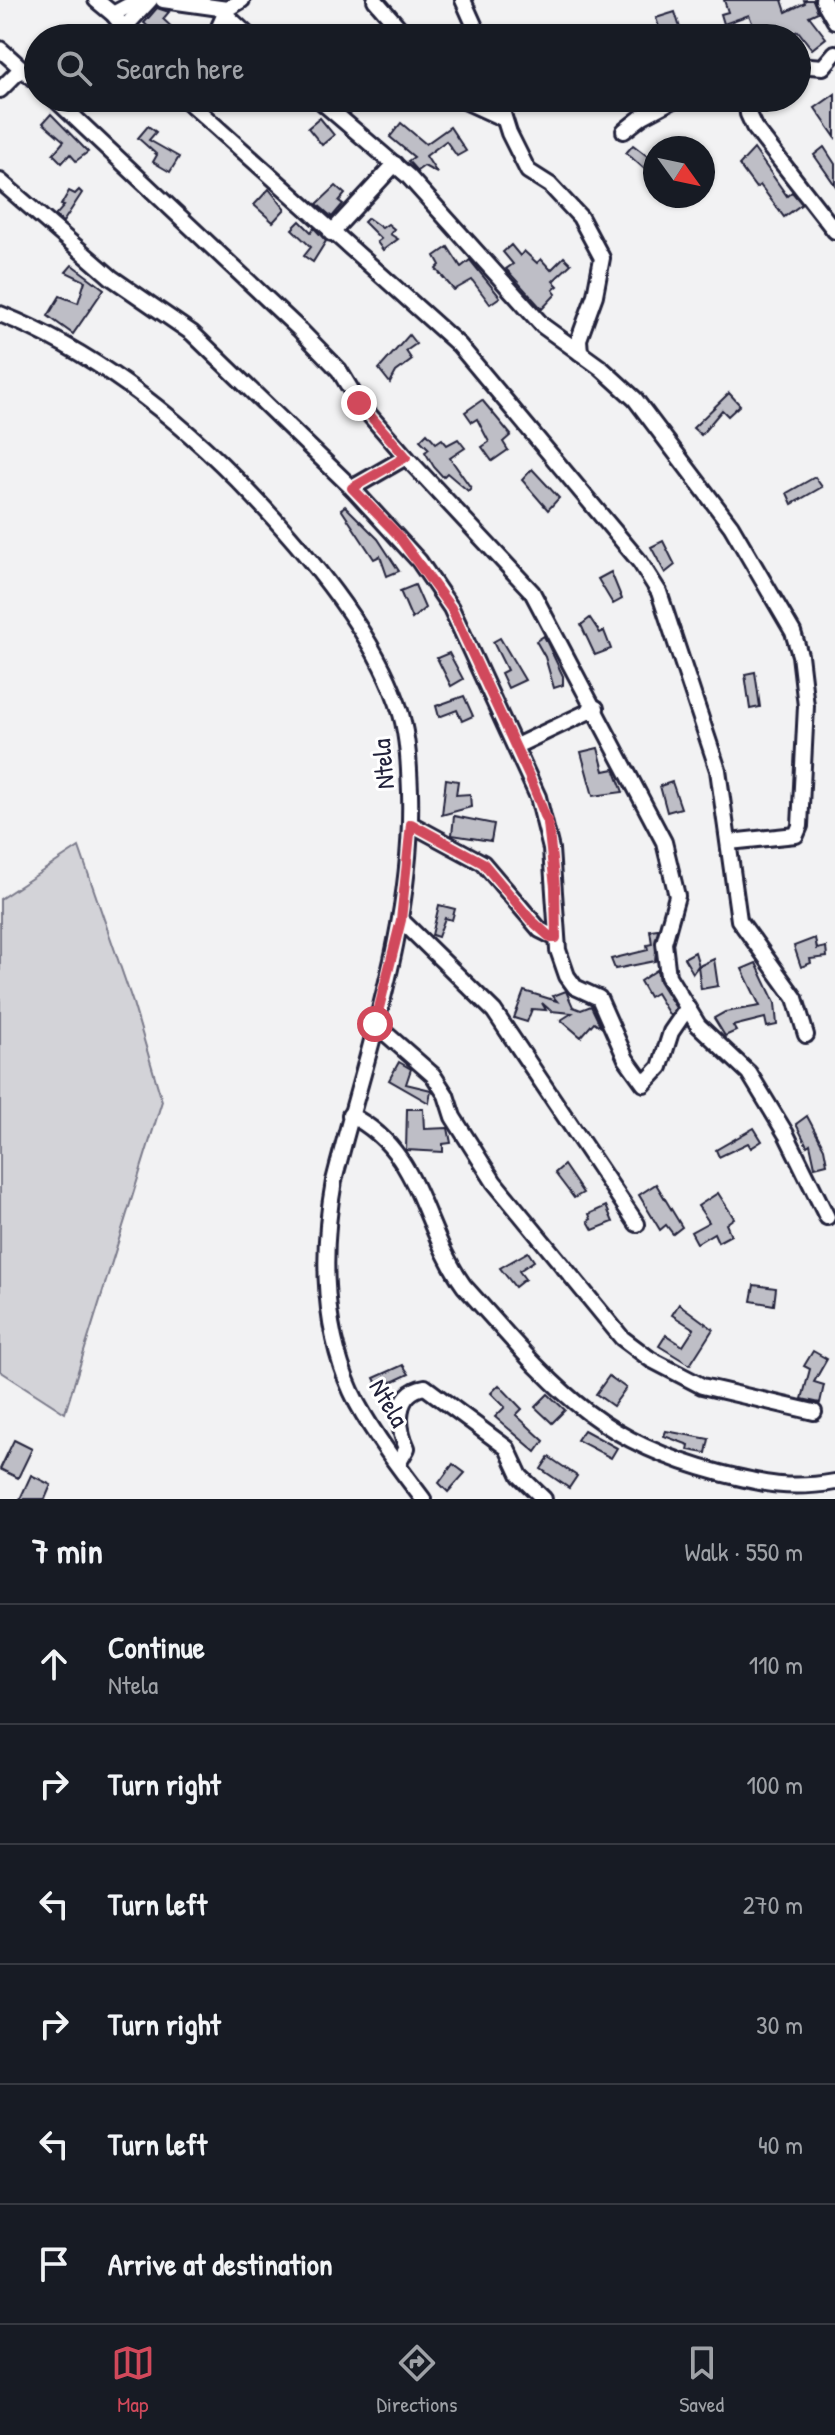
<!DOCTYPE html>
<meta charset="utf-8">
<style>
:root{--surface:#171b24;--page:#20242c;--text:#f1f3f6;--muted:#9ea1a6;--line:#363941;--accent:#d1495b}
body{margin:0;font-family:"Patrick Hand",sans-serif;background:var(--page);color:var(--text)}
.compass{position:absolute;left:643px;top:136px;width:72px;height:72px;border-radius:50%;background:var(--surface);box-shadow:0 2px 6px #0004;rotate:123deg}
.stop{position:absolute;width:24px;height:24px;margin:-18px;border:6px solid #d1495b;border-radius:50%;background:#fff}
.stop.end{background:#d1495b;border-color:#fff;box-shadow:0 2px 8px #0008}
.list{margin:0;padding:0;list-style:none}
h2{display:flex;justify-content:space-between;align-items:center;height:104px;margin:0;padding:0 32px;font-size:34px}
h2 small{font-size:26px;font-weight:400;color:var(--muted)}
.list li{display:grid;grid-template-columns:52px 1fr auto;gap:24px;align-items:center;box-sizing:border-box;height:120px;padding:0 32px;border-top:2px solid var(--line)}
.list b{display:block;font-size:30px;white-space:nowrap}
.list p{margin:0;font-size:26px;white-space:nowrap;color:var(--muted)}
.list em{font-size:26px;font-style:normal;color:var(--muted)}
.icon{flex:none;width:44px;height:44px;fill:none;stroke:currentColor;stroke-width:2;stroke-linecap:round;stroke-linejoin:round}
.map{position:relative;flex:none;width:835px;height:1499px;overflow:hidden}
.search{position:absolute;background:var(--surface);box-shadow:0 2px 6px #0004;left:24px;right:24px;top:24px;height:88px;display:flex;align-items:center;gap:20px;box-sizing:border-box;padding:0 28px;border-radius:44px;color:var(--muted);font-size:30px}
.sheet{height:824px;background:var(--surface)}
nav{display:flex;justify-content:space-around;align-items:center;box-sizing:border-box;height:112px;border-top:2px solid var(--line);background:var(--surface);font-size:22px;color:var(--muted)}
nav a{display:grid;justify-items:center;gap:4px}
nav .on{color:var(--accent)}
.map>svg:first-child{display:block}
.green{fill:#d3d3d8;stroke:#7a7a8a;stroke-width:2}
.building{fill:#bebec6;stroke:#22223b;stroke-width:2}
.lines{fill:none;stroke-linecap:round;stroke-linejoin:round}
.minor-casing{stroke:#22223b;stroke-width:20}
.minor{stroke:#fff;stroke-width:14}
.route{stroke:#d1495b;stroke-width:10}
.labels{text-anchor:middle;stroke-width:6;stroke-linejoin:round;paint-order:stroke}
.street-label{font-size:26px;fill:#22223b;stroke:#fff}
</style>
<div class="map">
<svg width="835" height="1499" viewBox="0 0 835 1499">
<rect width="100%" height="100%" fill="#f2f2f3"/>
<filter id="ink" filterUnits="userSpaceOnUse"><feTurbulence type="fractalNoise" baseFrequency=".0125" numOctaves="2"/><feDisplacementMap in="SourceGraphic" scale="16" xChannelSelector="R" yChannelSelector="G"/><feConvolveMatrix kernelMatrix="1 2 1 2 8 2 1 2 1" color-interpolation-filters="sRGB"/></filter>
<g filter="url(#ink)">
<path class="green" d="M 79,847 L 133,1003 L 162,1101 L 65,1413 L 0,1371 L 0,899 Z"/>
<g class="building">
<path d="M 724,0 L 782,0 L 786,12 L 805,3 L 804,0 L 813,0 L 818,12 L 809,16 L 826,38 L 812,49 L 798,31 L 785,37 L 780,27 L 776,27 L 757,35 L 749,15 L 724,24 L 721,14 L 728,12 Z"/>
<path d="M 157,8 L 169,12 L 163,19 L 176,31 L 170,38 L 161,38 L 144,23 Z"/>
<path d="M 675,12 L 680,28 L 672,30 L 675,38 L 626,38 L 625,33 L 659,27 L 656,18 Z"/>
<path d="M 835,94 L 835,137 L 815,108 Z"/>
<path d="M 51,114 L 88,152 L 76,161 L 70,154 L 62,163 L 53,154 L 64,141 L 43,123 Z"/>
<path d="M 320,118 L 334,135 L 322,145 L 308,128 Z"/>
<path d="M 401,123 L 426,144 L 450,127 L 466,151 L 457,156 L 446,141 L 426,156 L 437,173 L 424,166 L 417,171 L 408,161 L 414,157 L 390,137 Z"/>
<path d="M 148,126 L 156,132 L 149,140 L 179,157 L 170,172 L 153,162 L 157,155 L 138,138 Z"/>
<path d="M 633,145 L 655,162 L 647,171 L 626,153 Z"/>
<path d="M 824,147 L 835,164 L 835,185 L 814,155 Z"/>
<path d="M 754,149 L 787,196 L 792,192 L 802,204 L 784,217 L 760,185 L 756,188 L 739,165 Z"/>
<path d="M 336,186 L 345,194 L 339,201 L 343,204 L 332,217 L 317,204 Z"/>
<path d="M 269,189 L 285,209 L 273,222 L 254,205 Z"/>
<path d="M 79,190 L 82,193 L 63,222 L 55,216 L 64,206 L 61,205 L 69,191 L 75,194 Z"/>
<path d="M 368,218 L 382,228 L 388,224 L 394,229 L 390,234 L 398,239 L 383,250 L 377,242 L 381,239 L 364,222 Z"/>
<path d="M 300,221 L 311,232 L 314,228 L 326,241 L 313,262 L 304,256 L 311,247 L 292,229 Z"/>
<path d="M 511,245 L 520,256 L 524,251 L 537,263 L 541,259 L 551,270 L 564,257 L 571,264 L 553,281 L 558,286 L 553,290 L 556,294 L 542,309 L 506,269 L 513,264 L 503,252 Z"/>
<path d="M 448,247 L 461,267 L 470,260 L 500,297 L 490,304 L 472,280 L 454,290 L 436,269 L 440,265 L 435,256 Z"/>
<path d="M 72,265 L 104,289 L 73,334 L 48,316 L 60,296 L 78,303 L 85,281 L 66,272 Z"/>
<path d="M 409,335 L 416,344 L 406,351 L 412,360 L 396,372 L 390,383 L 379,369 Z"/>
<path d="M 729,393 L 740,405 L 728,416 L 722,410 L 701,435 L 693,428 Z"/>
<path d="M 482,400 L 511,435 L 503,442 L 508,450 L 492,461 L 482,447 L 489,442 L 477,419 L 472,422 L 465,412 Z"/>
<path d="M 427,433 L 436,443 L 442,439 L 447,445 L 458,439 L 465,448 L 450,458 L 471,488 L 468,491 L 447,473 L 443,477 L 434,467 L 425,452 L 429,449 L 420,440 Z"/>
<path d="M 532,469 L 559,498 L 548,510 L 522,480 Z"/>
<path d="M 815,477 L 822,487 L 792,504 L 787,493 Z"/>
<path d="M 345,506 L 378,539 L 399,571 L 387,576 L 380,556 L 374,559 L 341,509 Z"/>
<path d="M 663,541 L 675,565 L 665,573 L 651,547 Z"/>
<path d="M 611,572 L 622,599 L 613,604 L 598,579 Z"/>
<path d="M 415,585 L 425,608 L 412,619 L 400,591 Z"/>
<path d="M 590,618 L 600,633 L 604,631 L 611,649 L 595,655 L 581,625 Z"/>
<path d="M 544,636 L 563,676 L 563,685 L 554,688 L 545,657 L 536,641 Z"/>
<path d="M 500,638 L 525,680 L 508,688 L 501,673 L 507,670 L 493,642 Z"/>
<path d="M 449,653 L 463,679 L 451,686 L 437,658 Z"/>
<path d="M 755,672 L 760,707 L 750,709 L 745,674 Z"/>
<path d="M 464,696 L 473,716 L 462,721 L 457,710 L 439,717 L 436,706 Z"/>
<path d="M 598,748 L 604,771 L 614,769 L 623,792 L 593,796 L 581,752 Z"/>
<path d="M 446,779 L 458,781 L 456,795 L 470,794 L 471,807 L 442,815 Z"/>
<path d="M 672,782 L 681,808 L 667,812 L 660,786 Z"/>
<path d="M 454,816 L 494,824 L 491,841 L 452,835 Z"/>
<path d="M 439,905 L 455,909 L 452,920 L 445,918 L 438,937 L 432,935 Z"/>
<path d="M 658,929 L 655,961 L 615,969 L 611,959 L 648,950 L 647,945 L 652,944 L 650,930 Z"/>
<path d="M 815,938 L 817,949 L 826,947 L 827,957 L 810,959 L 811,963 L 801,967 L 794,946 Z"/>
<path d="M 695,952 L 699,966 L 714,959 L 718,986 L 701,989 L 698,966 L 693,973 L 684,958 Z"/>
<path d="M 756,963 L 775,1003 L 777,1025 L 767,1027 L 765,1018 L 733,1026 L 736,1031 L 725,1036 L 714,1018 L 725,1012 L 760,1006 L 742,969 Z"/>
<path d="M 657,970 L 659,981 L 676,1008 L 670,1016 L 656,993 L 649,997 L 640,981 Z"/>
<path d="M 524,991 L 557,1001 L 553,996 L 566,991 L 573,1007 L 581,1010 L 591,1006 L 601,1027 L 594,1022 L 581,1037 L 561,1020 L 572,1013 L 551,1011 L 542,1003 L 546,1010 L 532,1009 L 527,1022 L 514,1018 Z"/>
<path d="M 399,1062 L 411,1069 L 406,1084 L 431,1090 L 429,1103 L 389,1080 Z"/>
<path d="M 407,1109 L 423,1109 L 424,1129 L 448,1128 L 451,1143 L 443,1144 L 443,1152 L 406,1150 Z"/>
<path d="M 807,1116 L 824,1148 L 827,1164 L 815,1167 L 810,1144 L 807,1146 L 796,1124 Z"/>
<path d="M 754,1128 L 762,1141 L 751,1148 L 748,1143 L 719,1157 L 716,1150 Z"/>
<path d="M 564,1165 L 583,1193 L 574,1198 L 555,1173 Z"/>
<path d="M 656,1184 L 682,1227 L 673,1234 L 666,1225 L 660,1230 L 639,1195 Z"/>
<path d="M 718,1193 L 734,1218 L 726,1224 L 731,1235 L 718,1242 L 714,1233 L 697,1243 L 691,1232 L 709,1222 L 698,1206 Z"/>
<path d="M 606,1206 L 613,1222 L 593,1230 L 588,1221 L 591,1219 L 589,1214 Z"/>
<path d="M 528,1252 L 534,1261 L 519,1271 L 525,1279 L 515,1287 L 500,1268 Z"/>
<path d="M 754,1285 L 776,1288 L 774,1305 L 751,1301 Z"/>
<path d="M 679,1304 L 713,1329 L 690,1365 L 659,1346 L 666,1335 L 683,1346 L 694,1329 L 672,1315 Z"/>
<path d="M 813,1351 L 827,1359 L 814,1382 L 824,1385 L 820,1403 L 802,1399 L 810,1369 L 804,1366 Z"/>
<path d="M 403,1365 L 409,1374 L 379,1388 L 374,1378 Z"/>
<path d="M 609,1376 L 626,1388 L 613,1406 L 596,1394 Z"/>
<path d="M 499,1385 L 522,1409 L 516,1415 L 544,1441 L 536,1452 L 495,1417 L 505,1407 L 491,1393 Z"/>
<path d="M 548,1394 L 565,1410 L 552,1423 L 535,1407 Z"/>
<path d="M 584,1430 L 617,1448 L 611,1458 L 577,1440 Z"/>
<path d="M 666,1431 L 709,1439 L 706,1453 L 688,1450 L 689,1445 L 664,1436 Z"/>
<path d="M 14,1440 L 32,1449 L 18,1478 L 0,1469 Z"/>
<path d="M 549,1457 L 577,1476 L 569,1488 L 541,1469 Z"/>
<path d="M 453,1464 L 465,1473 L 448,1492 L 439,1483 Z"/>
<path d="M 31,1475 L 51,1485 L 45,1499 L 20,1499 Z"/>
</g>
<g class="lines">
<g class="minor-casing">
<g id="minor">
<path d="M 96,0 L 113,14 L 132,38"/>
<path d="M 163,0 L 227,9"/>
<path d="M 375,0 L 408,38"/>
<path d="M 463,0 L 480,38"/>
<path d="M 823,0 L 835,21"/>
<path d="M 113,14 L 139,0"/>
<path d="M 225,14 L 251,38"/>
<path d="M 123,29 L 150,0"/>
<path d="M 214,38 L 227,9 L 242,0"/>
<path d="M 0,49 L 38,83"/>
<path d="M 797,65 L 823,67 L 835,53"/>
<path d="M 0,90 L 22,68"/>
<path d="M 54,98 L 300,330 L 339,370 L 359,403 L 406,457 L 532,592 L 664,842 L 677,896 L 664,943 L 668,976 L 698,1025 L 749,1073 L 786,1134 L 827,1217"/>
<path d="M 184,98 L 459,345 L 640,562 L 659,592 L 718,770 L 739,920 L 795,998 L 806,1035"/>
<path d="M 317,98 L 408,176 L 543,326 L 601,368 L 635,399 L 731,526 L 793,632 L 800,655 L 806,706 L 800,826 L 796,835 L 729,842"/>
<path d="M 458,98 L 504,119"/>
<path d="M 498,98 L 509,133 L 528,171 L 550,185 L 580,217 L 602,258 L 595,295 L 579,339 L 580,353"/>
<path d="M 746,98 L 748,114 L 754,127 L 835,231"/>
<path d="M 624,131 L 643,116 L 677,98"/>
<path d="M 0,181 L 112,278 L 192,333 L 352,488 L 419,561 L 451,608 L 538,797 L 551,849 L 558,950 L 567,976 L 575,987 L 599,998 L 626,1059 L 644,1084 L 660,1067 L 671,1032 L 686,1010"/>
<path d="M 331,233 L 395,164"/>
<path d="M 0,314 C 96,352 182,421 253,496 C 307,553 378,637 401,714 C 408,739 409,766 410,792 C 414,925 366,1053 334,1181 C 321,1253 322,1336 357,1403 C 375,1436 400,1469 423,1499"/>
<path d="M 352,488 L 406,457"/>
<path d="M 516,746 L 596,708"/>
<path d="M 411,824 L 483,863 L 540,930 L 556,938"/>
<path d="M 401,920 L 494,1011 L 637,1224"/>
<path d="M 375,1024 L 433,1075 L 446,1095 L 453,1117 L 494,1182 L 622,1338 L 650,1359 L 702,1386 L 814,1412"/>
<path d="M 350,1115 C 422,1151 421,1226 464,1286 C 550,1381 589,1439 720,1473 C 764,1484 790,1490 835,1482"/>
<path d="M 398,1464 L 407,1448 C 397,1426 394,1392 425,1387 L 507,1448 L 520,1476 L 544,1499"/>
</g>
</g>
<use href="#minor" class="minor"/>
</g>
</g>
<g class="lines" filter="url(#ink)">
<path class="route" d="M 359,403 L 406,457 L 352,488 L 396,533 L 451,608 L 529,776 L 548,823 L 555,887 L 556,938 L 551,938 L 530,919 L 483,863 L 411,824 L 401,920 L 375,1024"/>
</g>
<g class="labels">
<g class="street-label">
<text transform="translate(383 764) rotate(-95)" y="9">Ntela</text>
<text transform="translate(389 1403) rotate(59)" y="9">Ntela</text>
</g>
</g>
</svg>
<svg class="compass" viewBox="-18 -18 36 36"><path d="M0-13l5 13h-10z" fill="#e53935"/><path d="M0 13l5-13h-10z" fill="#9ea1a6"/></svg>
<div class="stop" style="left:375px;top:1024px"></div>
<div class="stop end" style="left:359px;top:403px"></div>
<div class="search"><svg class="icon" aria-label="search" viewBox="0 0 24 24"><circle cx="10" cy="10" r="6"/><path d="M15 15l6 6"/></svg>Search here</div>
</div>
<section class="sheet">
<h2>7 min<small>Walk · 550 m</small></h2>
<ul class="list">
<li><svg class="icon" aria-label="ahead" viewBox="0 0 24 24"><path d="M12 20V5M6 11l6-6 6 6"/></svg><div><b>Continue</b><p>Ntela</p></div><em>110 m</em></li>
<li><svg class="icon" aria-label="right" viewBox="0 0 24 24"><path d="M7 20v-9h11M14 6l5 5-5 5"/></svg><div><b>Turn right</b></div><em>100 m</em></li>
<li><svg class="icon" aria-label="left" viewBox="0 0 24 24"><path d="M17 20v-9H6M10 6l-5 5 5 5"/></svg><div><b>Turn left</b></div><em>270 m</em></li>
<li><svg class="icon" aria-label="right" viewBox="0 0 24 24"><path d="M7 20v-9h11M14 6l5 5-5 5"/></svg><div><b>Turn right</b></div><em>30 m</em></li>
<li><svg class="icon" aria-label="left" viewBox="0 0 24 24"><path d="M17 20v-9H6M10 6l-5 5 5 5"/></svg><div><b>Turn left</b></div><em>40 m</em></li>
<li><svg class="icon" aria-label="arrive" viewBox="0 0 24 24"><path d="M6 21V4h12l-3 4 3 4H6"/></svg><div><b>Arrive at destination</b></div></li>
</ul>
</section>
<nav>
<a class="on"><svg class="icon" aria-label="map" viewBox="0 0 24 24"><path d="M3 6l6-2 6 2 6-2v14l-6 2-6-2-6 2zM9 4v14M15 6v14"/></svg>Map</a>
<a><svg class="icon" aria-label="directions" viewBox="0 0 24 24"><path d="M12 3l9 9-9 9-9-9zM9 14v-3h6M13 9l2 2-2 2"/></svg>Directions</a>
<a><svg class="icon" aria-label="saved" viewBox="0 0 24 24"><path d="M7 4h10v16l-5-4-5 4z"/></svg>Saved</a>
</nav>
